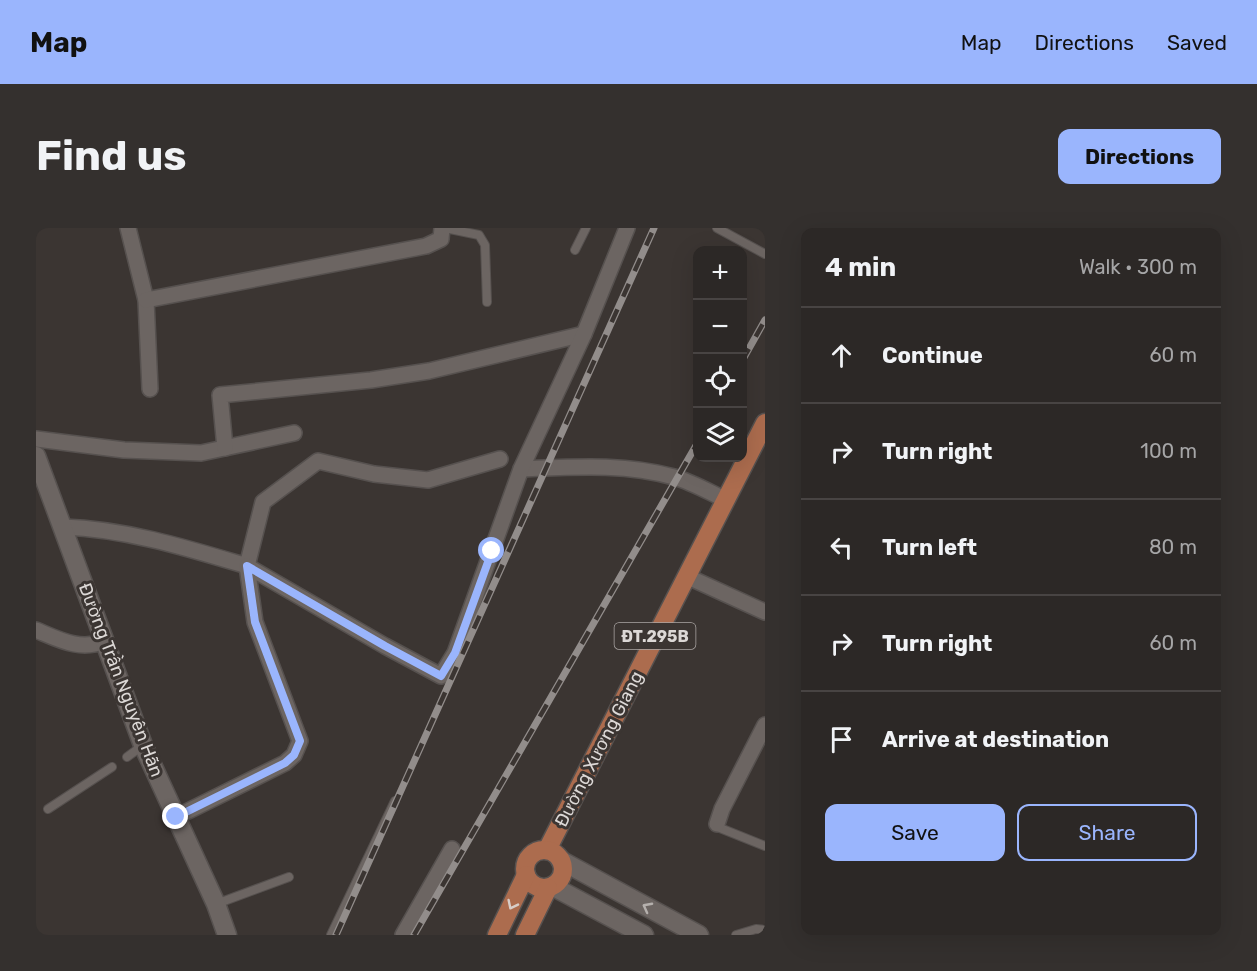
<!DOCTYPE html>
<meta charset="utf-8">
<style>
:root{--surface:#2c2826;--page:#34302e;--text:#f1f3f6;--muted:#a6a6a7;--line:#484443;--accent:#9ab5fd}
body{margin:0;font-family:Rubik,sans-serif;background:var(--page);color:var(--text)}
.controls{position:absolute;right:18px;top:18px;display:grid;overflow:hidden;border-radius:12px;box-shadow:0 6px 24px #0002}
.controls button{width:54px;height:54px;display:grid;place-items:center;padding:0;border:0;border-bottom:2px solid var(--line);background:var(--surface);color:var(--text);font:30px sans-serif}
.stop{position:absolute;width:18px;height:18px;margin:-14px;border:4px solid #9ab5fd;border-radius:50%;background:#fff}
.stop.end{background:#9ab5fd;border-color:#fff;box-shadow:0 2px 6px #0008}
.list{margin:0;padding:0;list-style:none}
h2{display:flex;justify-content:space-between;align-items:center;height:78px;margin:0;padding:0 24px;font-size:26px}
h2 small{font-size:20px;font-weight:400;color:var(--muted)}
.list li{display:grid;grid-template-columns:39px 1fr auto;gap:18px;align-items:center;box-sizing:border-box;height:96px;padding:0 24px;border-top:2px solid var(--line)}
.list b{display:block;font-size:22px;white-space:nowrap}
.list em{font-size:20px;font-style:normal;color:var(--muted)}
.actions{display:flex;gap:12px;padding:18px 24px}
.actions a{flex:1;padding:14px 0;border:2px solid var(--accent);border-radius:12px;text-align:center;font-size:21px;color:var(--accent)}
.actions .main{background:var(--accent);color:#111}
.icon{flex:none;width:33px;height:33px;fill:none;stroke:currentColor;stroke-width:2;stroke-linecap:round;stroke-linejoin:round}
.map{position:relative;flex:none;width:729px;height:707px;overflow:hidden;border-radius:12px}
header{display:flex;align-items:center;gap:36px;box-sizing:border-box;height:84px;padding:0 30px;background:var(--accent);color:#111}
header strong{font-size:28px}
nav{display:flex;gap:33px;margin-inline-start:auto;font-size:21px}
.intro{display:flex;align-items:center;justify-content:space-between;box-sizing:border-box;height:144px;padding:0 36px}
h1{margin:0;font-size:42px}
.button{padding:15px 27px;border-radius:12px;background:var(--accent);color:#111;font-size:21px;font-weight:700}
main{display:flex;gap:36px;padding:0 36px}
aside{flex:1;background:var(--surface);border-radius:12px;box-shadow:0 6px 24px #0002}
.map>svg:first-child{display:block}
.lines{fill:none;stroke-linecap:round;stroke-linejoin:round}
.service-casing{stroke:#56514f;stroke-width:10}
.minor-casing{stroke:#56514f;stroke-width:18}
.tertiary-casing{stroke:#56514f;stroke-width:21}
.secondary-casing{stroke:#56514f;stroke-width:21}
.primary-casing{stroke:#56514f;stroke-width:21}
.service{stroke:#6c6562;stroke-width:8}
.minor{stroke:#6c6562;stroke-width:15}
.tertiary{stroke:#6c6562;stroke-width:18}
.secondary{stroke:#6c6562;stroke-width:18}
.primary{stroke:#ac6c4e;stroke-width:18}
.rail-casing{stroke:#928d8b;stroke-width:7}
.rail{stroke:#3b3532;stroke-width:4.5;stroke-dasharray:14;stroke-linecap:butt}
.oneway{stroke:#d7cdc8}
.oneway2{stroke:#b5b0ad}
.route{stroke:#9ab5fd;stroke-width:8}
.labels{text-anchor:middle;stroke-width:6;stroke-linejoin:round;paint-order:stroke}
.shield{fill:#3b3532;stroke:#aca7a5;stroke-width:1.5}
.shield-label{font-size:16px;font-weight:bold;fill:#dcd8d6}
.street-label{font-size:18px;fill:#dcd8d6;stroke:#3b3532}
</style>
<header>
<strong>Map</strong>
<nav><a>Map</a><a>Directions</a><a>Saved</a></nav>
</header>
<div class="intro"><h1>Find us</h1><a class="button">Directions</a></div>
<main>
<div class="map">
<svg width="729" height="707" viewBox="0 0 729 707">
<rect width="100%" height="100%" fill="#3b3532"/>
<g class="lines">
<g class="service-casing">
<g id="service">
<path d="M 409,0 L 443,7 L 449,17 L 451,74"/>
<path d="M 681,0 L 729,26"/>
<path d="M 539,22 L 550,0"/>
<path d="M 91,529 L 106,518"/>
<path d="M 12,581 L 76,539"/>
<path d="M 681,596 L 684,600 L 729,618"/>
<path d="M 180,676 L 253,649"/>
<path d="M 295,707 L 359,573"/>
<path d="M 700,707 L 720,701 L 729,702"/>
</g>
</g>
<g class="minor-casing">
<g id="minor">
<path d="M 92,0 L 110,72 L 114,161"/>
<path d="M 110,72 L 390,18 L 405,11 L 406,0"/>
<path d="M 0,211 L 88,222 L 165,225 L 258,205"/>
<path d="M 189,220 L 184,167 L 335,152 L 393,143 L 548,106"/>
<path d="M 485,241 C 537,239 588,235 638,249 C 656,254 673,264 690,272"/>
<path d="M 27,299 C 90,301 151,320 211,338 L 227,274 L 282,233 L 338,246 L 392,252 L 464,231"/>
<path d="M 650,348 L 729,384"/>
<path d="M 0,402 C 24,412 44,423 69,413"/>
<path d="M 140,589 L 249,535 L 258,527 L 264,513 L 219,394 L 211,338 L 349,418 L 405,448 L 419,425 L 485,241 L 548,106 L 591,0"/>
<path d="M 681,596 L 686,581 L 729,497"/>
<path d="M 367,707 L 416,621"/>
</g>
</g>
<g class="tertiary-casing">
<path id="tertiary" d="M 0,228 L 107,517 L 180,676 L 191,707"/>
</g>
<g class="secondary-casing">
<g id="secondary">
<path d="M 524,632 L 663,707"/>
<path d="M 516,658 L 608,707"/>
</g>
</g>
<g class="primary-casing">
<g id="primary">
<path d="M 511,622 L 729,195"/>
<circle cx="508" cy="641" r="19"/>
<path d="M 461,707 L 490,647"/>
<path d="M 489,707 L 512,660"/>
</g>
</g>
<use href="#service" class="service"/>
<use href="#minor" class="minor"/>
<use href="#tertiary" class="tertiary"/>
<use href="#secondary" class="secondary"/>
<use href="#primary" class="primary"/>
<g class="rail-casing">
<g id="rail">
<path d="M 706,133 L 729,92"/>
<path d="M 300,707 L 618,0"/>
<path d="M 378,707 L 662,214"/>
</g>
</g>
<use href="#rail" class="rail"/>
</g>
<defs><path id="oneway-chevron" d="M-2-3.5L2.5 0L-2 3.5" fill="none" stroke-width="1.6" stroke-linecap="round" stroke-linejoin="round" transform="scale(1.5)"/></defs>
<use class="oneway" href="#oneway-chevron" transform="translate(476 677) rotate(116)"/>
<use class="oneway2" href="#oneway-chevron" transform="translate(611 679) rotate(-152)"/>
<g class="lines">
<path class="route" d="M 140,589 L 249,535 L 258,527 L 264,513 L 219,394 L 211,338 L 349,418 L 405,448 L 419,425 L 456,323"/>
</g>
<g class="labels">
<rect class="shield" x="578.5" y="395" width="81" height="26" rx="4.5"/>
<g class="shield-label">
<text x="619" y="414">ĐT.295B</text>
</g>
<g class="street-label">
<text transform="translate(85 452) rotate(69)" y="6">Đường Trần Nguyên Hãn</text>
<text transform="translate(563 521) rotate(-63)" y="6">Đường Xương Giang</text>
</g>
</g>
</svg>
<div class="controls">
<button>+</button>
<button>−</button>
<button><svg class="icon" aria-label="locate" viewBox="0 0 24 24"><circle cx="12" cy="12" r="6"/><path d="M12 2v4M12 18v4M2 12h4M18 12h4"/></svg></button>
<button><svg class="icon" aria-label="layers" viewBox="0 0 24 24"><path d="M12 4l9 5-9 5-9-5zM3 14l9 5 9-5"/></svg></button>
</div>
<div class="stop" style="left:456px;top:323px"></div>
<div class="stop end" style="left:140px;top:589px"></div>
</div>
<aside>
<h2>4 min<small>Walk · 300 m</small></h2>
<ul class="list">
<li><svg class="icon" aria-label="ahead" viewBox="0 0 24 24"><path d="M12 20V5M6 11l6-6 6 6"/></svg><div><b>Continue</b></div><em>60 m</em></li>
<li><svg class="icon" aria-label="right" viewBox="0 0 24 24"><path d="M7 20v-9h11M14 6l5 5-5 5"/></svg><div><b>Turn right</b></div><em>100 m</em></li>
<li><svg class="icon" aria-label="left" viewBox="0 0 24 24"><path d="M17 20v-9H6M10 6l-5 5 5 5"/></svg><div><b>Turn left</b></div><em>80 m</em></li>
<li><svg class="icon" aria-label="right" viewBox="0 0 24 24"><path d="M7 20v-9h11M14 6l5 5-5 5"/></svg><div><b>Turn right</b></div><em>60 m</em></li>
<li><svg class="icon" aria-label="arrive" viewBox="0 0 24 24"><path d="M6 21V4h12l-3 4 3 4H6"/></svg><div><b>Arrive at destination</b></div></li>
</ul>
<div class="actions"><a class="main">Save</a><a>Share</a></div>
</aside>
</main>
